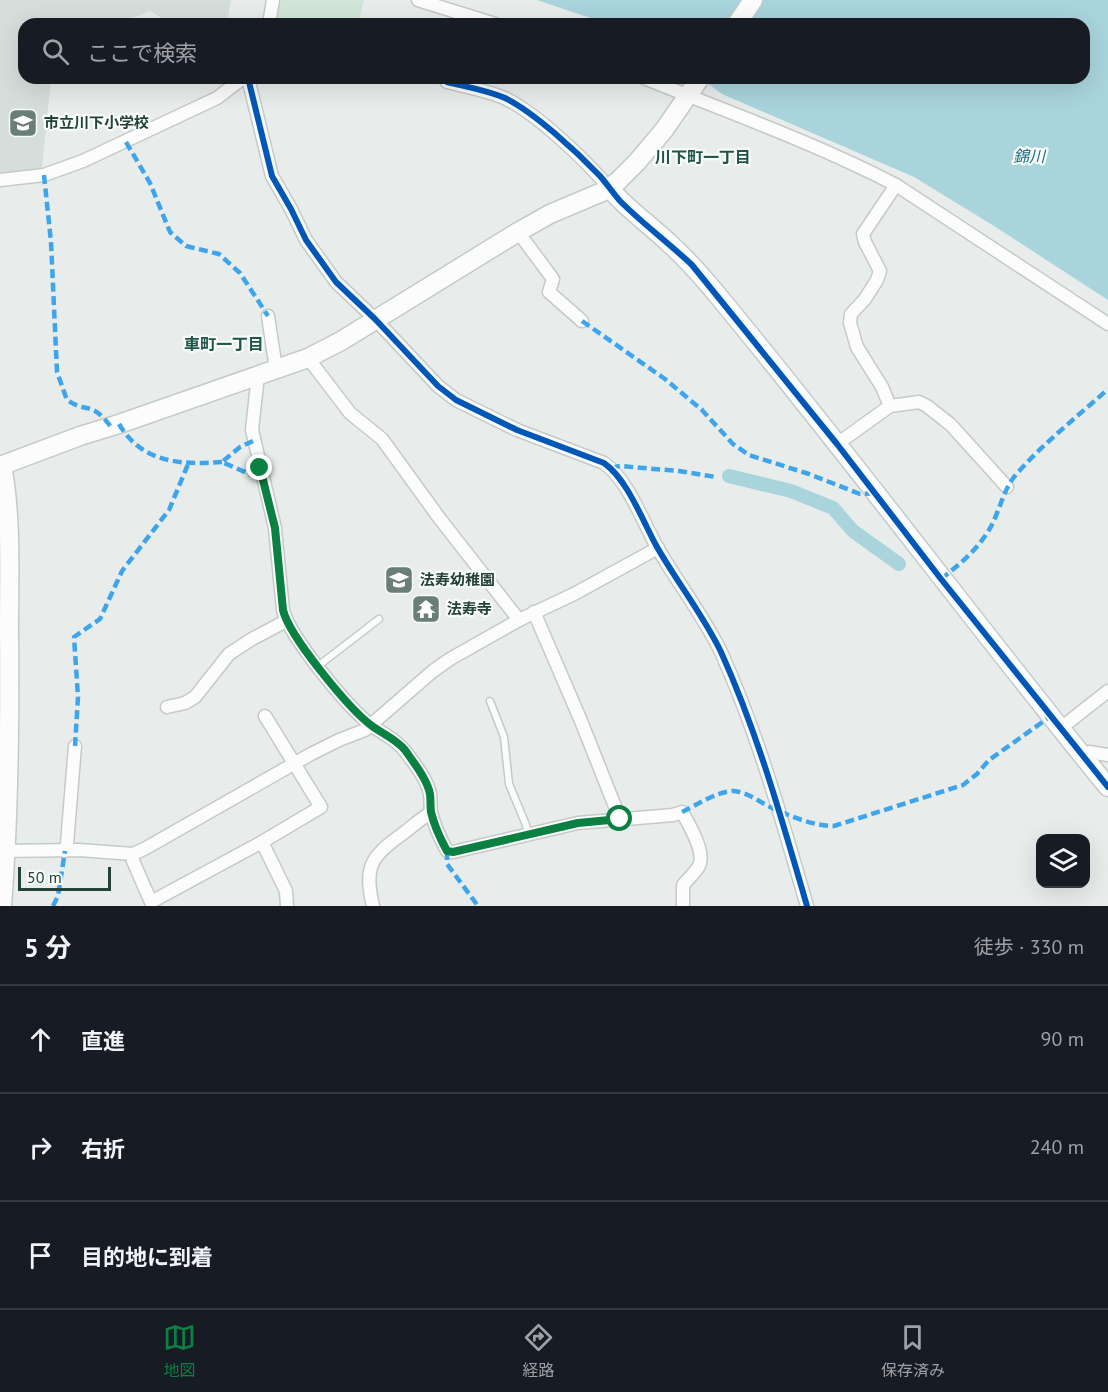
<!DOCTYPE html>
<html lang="ja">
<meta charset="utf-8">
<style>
:root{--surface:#171b24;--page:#242831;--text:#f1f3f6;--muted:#9ea1a6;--line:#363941;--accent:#0b8043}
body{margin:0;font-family:"PT Sans","Noto Sans JP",sans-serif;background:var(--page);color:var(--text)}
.controls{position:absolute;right:18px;bottom:18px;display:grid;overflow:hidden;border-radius:12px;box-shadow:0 6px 24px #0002}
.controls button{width:54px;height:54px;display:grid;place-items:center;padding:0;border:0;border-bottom:2px solid var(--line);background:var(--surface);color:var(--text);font:30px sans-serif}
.scale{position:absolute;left:18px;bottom:15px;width:93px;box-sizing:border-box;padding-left:6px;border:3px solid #24423a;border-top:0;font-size:16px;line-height:21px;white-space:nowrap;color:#24423a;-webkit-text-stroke:4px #f7fbf9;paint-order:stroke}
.stop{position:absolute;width:18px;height:18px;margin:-14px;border:4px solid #0b8043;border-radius:50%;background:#fff}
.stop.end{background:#0b8043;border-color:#fff;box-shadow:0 2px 6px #0008}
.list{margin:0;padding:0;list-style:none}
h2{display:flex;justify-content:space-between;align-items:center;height:78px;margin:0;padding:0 24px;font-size:26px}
h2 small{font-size:20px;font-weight:400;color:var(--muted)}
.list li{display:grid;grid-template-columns:39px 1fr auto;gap:18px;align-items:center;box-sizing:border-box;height:108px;padding:0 24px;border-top:2px solid var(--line)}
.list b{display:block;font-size:22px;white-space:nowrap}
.list em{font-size:20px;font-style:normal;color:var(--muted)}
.icon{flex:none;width:33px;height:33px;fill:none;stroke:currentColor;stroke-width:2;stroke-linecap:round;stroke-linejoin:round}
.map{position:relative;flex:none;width:1108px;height:906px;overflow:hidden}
.search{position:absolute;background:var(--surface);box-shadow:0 6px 24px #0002;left:18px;right:18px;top:18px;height:66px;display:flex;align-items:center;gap:15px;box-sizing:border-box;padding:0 21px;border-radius:18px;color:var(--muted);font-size:22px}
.sheet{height:402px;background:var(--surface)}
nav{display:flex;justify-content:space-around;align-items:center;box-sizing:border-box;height:84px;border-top:2px solid var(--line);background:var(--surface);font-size:16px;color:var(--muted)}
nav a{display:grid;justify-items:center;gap:3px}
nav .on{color:var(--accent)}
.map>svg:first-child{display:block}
.built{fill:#d6dedb}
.green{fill:#d1e6d8}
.water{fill:#a9d4db}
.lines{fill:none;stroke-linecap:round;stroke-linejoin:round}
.canal{stroke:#a9d4db;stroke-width:14}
.lane-casing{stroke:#c5cac8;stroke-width:9}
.street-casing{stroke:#c5cac8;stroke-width:15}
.secondary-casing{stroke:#c3cbc8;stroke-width:21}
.lane{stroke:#fcfcfc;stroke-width:6}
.street{stroke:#fcfcfc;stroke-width:12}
.secondary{stroke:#fcfcfc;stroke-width:18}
.quiet{stroke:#3ea4ec;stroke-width:4.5;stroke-dasharray:9 4.5;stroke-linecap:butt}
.cycleway-casing{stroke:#f7fbf9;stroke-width:10}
.cycleway{stroke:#0057b8;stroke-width:6}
.route{stroke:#0b8043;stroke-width:8}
.labels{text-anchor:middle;stroke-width:4.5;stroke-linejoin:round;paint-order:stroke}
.poi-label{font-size:15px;font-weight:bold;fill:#24423a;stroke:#f7fbf9;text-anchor:start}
.water-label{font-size:16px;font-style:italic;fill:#1c6f80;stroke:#f7fbf9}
.neighbourhood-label{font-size:16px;font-weight:bold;fill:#1f5548;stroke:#f7fbf9}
</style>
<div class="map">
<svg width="1108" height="906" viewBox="0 0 1108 906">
<rect width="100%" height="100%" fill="#e8edeb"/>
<path class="built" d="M 0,0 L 231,0 L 227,24 L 172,24 L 150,11 L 135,17 L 84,24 L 24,24 L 24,78 L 51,78 L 42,169 L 0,175 Z"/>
<path class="green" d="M 280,0 L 364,0 L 359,21 L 364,24 L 276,24 Z"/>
<path class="water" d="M 537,0 L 1108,0 L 1108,300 L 994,226 L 914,177 L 722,94 L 700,78 L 1084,78 L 1084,24 L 608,24 Z"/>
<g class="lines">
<path class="canal" d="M 729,476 L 791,491 L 833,508 L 853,531 L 899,564"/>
<g class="lane-casing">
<g id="lane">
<path d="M 318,666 L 379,619"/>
<path d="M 490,701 L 504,737 L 509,784 L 526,825 L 528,834"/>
</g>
</g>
<g class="street-casing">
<g id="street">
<path d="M 418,0 L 495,24"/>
<path d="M 269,24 L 273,0"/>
<path d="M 245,78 L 249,82 L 272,176 L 291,209 L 306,240 L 336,282 L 375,319 L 438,386 L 456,400 L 517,430 L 604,463 C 628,480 643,522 657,547 C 677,582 703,615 721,652 C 758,734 782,820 807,906"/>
<path d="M 444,78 L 447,82 C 466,87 484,90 502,97 C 533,110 587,161 609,188"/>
<path d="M 644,78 C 728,112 815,143 896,185 L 1108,324"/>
<path d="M 0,180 L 44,175 L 83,161 L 217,98 L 243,78"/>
<path d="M 518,232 L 553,279 L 549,292 L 582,321"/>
<path d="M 268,316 L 276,369"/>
<path d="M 308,358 L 350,413 L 382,439 L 440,519 L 519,620"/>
<path d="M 258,375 L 252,430 L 275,528 L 283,610 C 289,636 349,709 372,726 C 383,734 396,739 405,751 C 414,763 427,779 430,794 C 431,800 430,806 431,812 C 434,825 441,840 447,851 L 453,852 L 578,823 L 673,815 L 682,812 C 689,825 706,852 699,866 C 695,873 688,879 683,885 L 683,906"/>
<path d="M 890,406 L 882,387 L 857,347 L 850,323 L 851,314 L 865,299 L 877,280 L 880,271 L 865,242 L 863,234 L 896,185"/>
<path d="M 837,444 L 890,406 L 919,402 L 927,406 L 951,425 L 1007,487"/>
<path d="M 534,612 L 581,721 L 620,819"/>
<path d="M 167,707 L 185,703 L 195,697 L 229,654 L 252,639 L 286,621"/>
<path d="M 1061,728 L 1108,691"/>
<path d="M 1083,756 L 1089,752 L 1108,755"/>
<path d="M 262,842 L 286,891 L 287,906"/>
<path d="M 0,851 L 79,850 L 133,854 L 146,848 L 311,754 L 339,740 L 365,730 L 433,671 L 450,659 L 519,620 L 574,594 L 658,548"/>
<path d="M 65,851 L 67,844 L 75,746"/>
<path d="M 133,854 L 133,861 L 151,902 L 262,842 L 321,807 L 265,716"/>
<path d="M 373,906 C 363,865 372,856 405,832 C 413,826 421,818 431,813"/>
</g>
</g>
<g class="secondary-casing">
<g id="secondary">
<path d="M 737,24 L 753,0"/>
<path d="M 609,188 C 627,209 649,224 669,243 C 689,261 707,282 724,303 C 855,462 978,628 1108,787"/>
<path d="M 0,466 L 80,436 L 119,424 L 308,358 L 341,341 L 518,232 L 550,214 L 602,192 L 617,182 L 637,162 L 664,130 L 700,78"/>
<path d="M 2,906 C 9,814 10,721 9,629 C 9,574 12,519 2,465"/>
</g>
</g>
<use href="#lane" class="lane"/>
<use href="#street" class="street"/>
<use href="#secondary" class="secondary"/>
<g class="quiet">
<path d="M 126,142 L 150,183 L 170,232 L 186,246 L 219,254 L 240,273 L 268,316"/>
<path d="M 44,175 L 51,242 L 57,372 L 67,400 C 88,414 91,400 111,427"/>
<path d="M 582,321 L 665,379 L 702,410 L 733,444 L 749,455 L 809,474 L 860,494 L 876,493"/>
<path d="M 119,424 C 142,463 180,465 222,462"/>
<path d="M 253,441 L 240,447 L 222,462 L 254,476 L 262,476"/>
<path d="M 611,468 L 620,466 L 679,471 L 716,477"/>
<path d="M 941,579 C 963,562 984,544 995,518 C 1001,504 1005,489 1014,477 C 1042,444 1076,418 1108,389"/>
<path d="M 75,746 L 78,697 L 74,637 L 100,619 L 122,571 L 169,510 L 189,462"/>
<path d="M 682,812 C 697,805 717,791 734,791 C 746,792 757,800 768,806 C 787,815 812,826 834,826 L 963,785 L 977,774 L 989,760 L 1051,716"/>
<path d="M 447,851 L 447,864 L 478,906"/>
<path d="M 53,906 L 58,896 L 65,851"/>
</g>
<g class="cycleway-casing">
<g id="cycleway">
<path d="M 245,78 L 249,82 L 272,176 L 291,209 L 306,240 L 336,282 L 375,319 L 438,386 L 456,400 L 517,430 L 604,463 C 628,480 643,522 657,547 C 677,582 703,615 721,652 C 758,734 782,820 807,906"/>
<path d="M 444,78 L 447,82 C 467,87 486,90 505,98 C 534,112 577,152 600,176 C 607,184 613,193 620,201 C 643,224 669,243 692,265 L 837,444 L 941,579 L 1108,787"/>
</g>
</g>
<use href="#cycleway" class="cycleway"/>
</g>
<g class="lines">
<path class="route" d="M 260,468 L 275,528 L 283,610 C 289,636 349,709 372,726 C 383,734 396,739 405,750 C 414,763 427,779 430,794 C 431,800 430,806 431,812 C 434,825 441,840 447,851 L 453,852 L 578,823 L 620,819"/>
</g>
<defs>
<g id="school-square" transform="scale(1.5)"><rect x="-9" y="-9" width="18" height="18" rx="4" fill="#697e78" stroke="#f7fbf9"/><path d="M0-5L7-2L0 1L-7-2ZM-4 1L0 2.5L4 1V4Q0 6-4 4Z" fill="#fff"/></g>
<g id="temple-square" transform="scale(1.5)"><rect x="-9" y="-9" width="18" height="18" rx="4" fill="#697e78" stroke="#f7fbf9"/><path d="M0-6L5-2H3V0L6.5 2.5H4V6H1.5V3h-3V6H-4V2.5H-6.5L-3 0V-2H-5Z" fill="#fff"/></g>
</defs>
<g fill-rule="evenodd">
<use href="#school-square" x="23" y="123"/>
<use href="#school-square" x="399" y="580"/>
<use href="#temple-square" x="426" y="609"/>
</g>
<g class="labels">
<g class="poi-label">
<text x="44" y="128">市立川下小学校</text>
<text x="420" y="585">法寿幼稚園</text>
<text x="447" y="614">法寿寺</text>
</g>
<g class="water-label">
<text x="1029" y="162">錦川</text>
</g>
<g class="neighbourhood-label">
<text x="703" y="163">川下町一丁目</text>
<text x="224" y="350">車町一丁目</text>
</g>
</g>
</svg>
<div class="controls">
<button><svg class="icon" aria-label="layers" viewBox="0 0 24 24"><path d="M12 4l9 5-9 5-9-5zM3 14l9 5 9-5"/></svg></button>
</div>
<div class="scale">50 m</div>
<div class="stop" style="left:620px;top:819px"></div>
<div class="stop end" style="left:260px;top:468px"></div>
<div class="search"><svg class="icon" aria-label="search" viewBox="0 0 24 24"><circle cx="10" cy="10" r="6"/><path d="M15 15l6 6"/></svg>ここで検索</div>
</div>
<section class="sheet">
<h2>5 分<small>徒歩 · 330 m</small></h2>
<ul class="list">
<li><svg class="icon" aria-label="ahead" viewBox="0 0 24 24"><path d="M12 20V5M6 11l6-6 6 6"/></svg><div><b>直進</b></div><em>90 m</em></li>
<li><svg class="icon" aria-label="right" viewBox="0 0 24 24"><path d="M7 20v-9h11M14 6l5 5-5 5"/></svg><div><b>右折</b></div><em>240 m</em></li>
<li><svg class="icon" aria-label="arrive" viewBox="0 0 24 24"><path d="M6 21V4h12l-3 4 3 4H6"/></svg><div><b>目的地に到着</b></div></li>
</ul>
</section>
<nav>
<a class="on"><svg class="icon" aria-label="map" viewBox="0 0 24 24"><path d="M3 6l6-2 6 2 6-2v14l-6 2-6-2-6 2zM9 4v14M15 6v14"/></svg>地図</a>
<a><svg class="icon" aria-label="directions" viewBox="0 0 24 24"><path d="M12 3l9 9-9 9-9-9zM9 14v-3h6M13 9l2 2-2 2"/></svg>経路</a>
<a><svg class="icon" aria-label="saved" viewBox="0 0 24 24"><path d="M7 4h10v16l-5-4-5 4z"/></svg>保存済み</a>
</nav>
